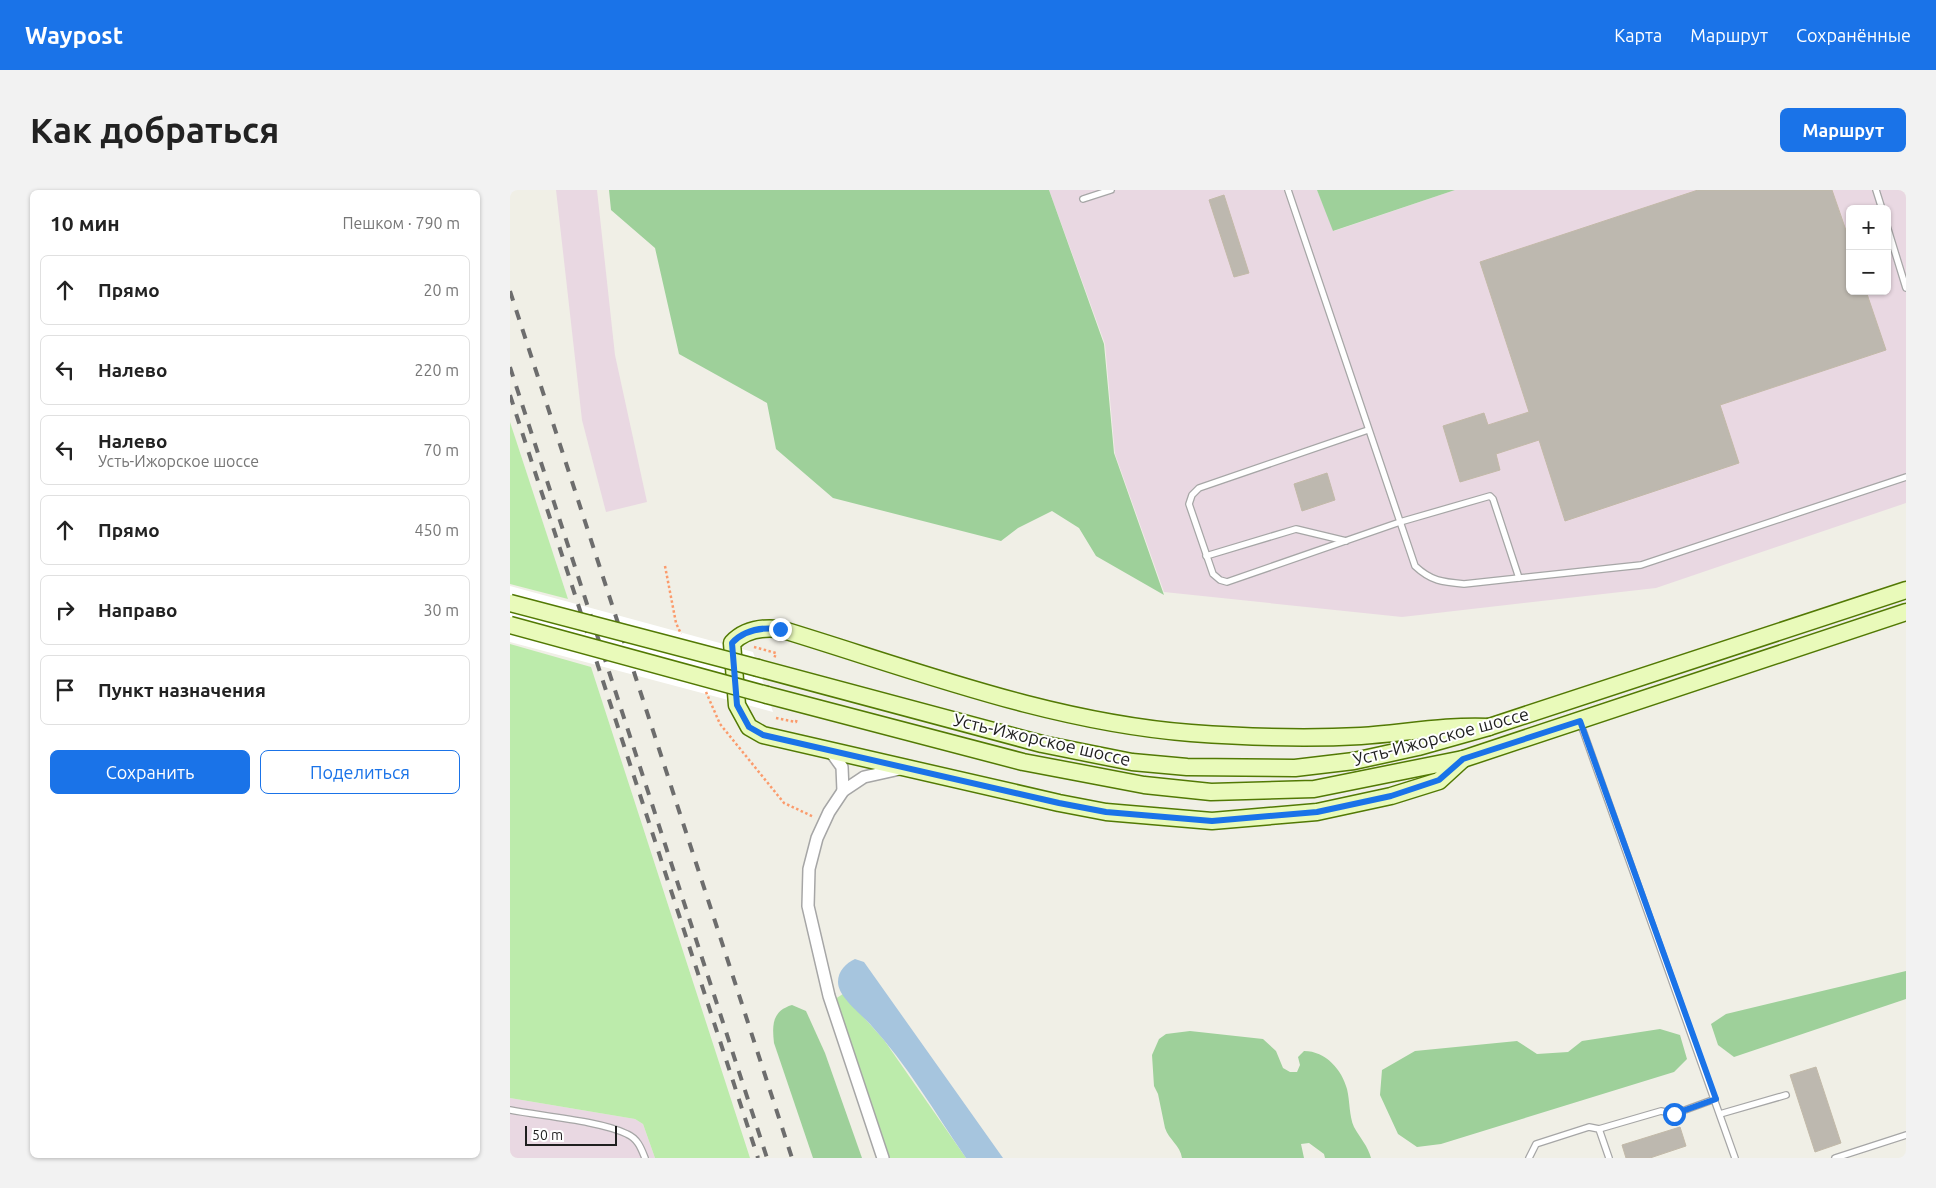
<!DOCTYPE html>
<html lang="ru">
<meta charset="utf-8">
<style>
:root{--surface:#fff;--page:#f2f2f2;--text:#222;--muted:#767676;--line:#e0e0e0;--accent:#1a73e8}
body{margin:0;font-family:Ubuntu,sans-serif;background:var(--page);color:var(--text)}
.controls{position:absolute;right:15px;top:15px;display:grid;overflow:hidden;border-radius:8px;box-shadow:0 1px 4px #0004}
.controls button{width:45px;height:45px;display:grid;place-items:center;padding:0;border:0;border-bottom:1px solid var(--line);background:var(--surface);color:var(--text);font:25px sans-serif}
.scale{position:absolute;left:15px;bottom:12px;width:92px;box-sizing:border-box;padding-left:5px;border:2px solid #1f1f1f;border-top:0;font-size:14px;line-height:18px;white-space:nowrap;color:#1f1f1f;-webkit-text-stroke:4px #fff;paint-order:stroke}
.stop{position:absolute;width:15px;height:15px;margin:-11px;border:4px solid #1a73e8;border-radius:50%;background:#fff}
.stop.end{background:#1a73e8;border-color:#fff;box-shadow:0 1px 5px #0008}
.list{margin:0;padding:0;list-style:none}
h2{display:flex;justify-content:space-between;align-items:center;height:65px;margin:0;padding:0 20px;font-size:21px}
h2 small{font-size:16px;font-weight:400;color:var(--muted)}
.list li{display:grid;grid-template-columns:32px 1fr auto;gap:15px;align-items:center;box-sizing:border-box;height:70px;margin:0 10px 10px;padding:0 10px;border:1px solid var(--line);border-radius:8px}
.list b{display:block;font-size:19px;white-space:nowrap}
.list p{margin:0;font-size:16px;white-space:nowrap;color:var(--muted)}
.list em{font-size:16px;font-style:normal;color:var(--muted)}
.actions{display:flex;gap:10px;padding:15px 20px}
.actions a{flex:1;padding:11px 0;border:1px solid var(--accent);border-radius:8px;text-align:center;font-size:18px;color:var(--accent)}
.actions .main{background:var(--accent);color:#fff}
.icon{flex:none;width:28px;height:28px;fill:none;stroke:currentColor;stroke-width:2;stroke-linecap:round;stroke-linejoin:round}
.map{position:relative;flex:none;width:1396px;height:968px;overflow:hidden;border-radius:8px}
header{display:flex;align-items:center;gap:30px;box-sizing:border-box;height:70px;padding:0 25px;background:var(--accent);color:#fff}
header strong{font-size:24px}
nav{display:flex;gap:28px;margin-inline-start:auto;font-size:18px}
.intro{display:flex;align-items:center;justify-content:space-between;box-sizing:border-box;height:120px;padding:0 30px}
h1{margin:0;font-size:35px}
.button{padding:12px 22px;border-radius:8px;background:var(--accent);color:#fff;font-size:18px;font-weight:700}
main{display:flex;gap:30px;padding:0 30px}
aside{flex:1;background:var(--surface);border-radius:8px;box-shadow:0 1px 4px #0004}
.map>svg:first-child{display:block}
.industrial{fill:#e9d8e2;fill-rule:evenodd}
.grass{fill:#bcebab}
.forest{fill:#9ed09a}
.water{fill:#a6c5de}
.pier{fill:#fff}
.building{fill:#bdb8af;stroke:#c2b9a8}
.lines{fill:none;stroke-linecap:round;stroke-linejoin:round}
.lane-casing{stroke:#a6a6a6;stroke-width:8}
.street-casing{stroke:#a6a6a6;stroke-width:14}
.secondary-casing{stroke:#527904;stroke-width:19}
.path{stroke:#fb9b6c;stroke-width:2.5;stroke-dasharray:2.5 2.5;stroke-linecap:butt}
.lane{stroke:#fff;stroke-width:5.5}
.street{stroke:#fff;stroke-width:11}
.secondary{stroke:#e9faba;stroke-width:16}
.rail{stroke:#6d6d6d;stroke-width:4;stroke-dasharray:10 10;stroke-linecap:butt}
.secondary-bridge-casing{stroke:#527904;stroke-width:19;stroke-linecap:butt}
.secondary-bridge{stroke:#e9faba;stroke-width:16}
.route{stroke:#1a73e8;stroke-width:6}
.labels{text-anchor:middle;stroke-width:4;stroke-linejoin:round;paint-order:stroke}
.street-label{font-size:18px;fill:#1f1f1f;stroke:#fff}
</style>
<header>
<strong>Waypost</strong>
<nav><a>Карта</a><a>Маршрут</a><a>Сохранённые</a></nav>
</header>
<div class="intro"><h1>Как добраться</h1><a class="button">Маршрут</a></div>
<main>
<aside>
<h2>10 мин<small>Пешком · 790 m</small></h2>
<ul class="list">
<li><svg class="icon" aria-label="ahead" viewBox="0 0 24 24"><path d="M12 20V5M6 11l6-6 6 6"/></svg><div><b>Прямо</b></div><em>20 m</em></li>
<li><svg class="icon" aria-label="left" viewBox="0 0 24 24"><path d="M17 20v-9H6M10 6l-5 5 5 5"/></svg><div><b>Налево</b></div><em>220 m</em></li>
<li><svg class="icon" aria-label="left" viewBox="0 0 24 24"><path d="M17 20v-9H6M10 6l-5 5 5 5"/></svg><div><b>Налево</b><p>Усть-Ижорское шоссе</p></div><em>70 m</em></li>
<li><svg class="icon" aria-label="ahead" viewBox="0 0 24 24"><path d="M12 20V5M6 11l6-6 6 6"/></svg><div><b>Прямо</b></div><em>450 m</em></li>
<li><svg class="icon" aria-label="right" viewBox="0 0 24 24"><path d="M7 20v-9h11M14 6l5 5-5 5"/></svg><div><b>Направо</b></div><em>30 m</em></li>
<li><svg class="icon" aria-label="arrive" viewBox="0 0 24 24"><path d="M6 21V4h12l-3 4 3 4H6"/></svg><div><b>Пункт назначения</b></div></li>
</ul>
<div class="actions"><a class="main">Сохранить</a><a>Поделиться</a></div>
</aside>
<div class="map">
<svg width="1396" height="968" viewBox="0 0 1396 968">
<rect width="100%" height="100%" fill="#f0efe6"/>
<g class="industrial">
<path d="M 46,0 L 87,0 L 105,165 L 137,312 L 96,322 L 72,230 Z"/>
<path d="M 539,0 L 807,0 L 824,41 L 945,0 L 1396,0 L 1396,313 L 1146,398 L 892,427 L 654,402 L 605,264 L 595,154 ZM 1340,19 L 1377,19 L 1377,101 L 1340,101 Z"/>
<path d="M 0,908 L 125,929 L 133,934 L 145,968 L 0,968 Z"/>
</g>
<g class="grass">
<path d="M 0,232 L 58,409 L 0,394 Z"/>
<path d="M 0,454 L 81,477 L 240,968 L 145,968 L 133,934 L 125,929 L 0,908 Z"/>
<path d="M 333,804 L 374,850 L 456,968 L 377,968 L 325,809 Z"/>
</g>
<g class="forest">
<path d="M 99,0 L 539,0 L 594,154 L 604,263 L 654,405 L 586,366 L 569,338 L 542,321 L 508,338 L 491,351 L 323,308 L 266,259 L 257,213 L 169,164 L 145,58 L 101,20 Z"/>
<path d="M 807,0 L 945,0 L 823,41 Z"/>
<path d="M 1396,781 L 1396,809 L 1224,867 L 1208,855 L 1201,834 L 1216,824 Z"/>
<path d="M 282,815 L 296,821 L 315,863 L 352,968 L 303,968 L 264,853 C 262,835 262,821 282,815 Z"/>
<path d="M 1150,839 L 1170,845 L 1177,869 L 1164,882 L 931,954 L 907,957 L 888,944 L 870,905 L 872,880 L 905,861 L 1007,851 L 1027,864 L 1058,862 L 1072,851 Z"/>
<path d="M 680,841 L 753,849 L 766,861 L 773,878 L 780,882 L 787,882 L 790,875 L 788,867 L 794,861 C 816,861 832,880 837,899 C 840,911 839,926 844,937 C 850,948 858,956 861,968 L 815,968 L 814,964 L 799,953 L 791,954 L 794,968 L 672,968 C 670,955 659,950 655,938 L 648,904 L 644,896 L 642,865 L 649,849 L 656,844 Z"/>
</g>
<path class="water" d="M 345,769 L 354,772 L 493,968 L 456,968 C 425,923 397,874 360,834 C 351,824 328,807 328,792 C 328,781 336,773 345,769 Z"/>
<path class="pier" d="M 0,396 L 243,462 L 263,522 L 0,452 Z"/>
<g class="building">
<path d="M 1188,0 L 1322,0 L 1340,52 L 1340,101 L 1356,101 L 1376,160 L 1210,215 L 1229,273 L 1055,331 L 1029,250 L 986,264 L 990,280 L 950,292 L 933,236 L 974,223 L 978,235 L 1019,222 L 970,72 Z"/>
<path d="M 714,5 L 739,83 L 724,87 L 699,10 Z"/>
<path d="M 817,283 L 825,310 L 792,321 L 784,294 Z"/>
<path d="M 1306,877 L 1331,953 L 1305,962 L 1280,885 Z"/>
<path d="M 1170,937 L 1176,956 L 1140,968 L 1116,968 L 1112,955 Z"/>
</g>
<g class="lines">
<g class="lane-casing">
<g id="lane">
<path d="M 778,0 L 905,376 C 921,391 932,392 954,394 L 1131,375 L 1396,287"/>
<path d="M 1366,0 L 1372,19"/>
<path d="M 573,9 L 601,0"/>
<path d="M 1377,36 L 1396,98"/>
<path d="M 858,240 L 689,298 L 682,305 L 679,314 L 703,384 L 710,390 L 717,392 L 890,332 L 980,306 L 983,309 L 1009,388"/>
<path d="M 696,366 L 786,339 L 836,351"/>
<path d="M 1070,532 L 1225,968"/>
<path d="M 0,920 C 31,926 91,931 117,944 C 128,949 131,958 135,968"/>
<path d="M 1210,924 L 1276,905"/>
<path d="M 1089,939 L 1151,921 L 1164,924 L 1205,909"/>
<path d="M 1019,968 L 1026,954 L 1079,937 L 1089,939 L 1099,968"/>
<path d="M 1325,968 L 1396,945"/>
</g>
</g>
<g class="street-casing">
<g id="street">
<path d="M 321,562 L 332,577 L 333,601"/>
<path d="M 373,968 L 319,806 L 298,716 L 299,679 L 307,648 L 319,622 L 333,601 L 354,587 L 390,579"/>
</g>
</g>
<g class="secondary-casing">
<g id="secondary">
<path d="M 248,478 L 532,554 L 622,572 L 677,577 L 785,578 L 844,571 L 908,557 L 979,537 L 1396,400"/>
<path d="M 257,505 L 513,572 L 634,595 L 701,602 L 804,599 L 953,569 L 1396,422"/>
<path d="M 953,569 L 929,591 L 881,606 L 807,622 L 702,631 L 596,622 L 549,613 L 253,545 L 239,537 L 227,515 L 222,453 C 235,439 252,437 270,439 C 405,480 540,532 681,543 C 735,547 796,549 851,546 C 894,543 936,535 979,537"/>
</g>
</g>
<g class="path">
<path d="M 155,376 L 166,433 L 171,444"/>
<path d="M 244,457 L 266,463 L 264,469"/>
<path d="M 196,502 L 210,534 L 274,613 L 304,627"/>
<path d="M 266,528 L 286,532 L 287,528"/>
</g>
<use href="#lane" class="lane"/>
<use href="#street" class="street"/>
<use href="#secondary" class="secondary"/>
<g class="rail">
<path d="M 0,101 L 282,968"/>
<path d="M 0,177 L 257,968"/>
<path d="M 0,205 L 248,968"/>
</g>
<g class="secondary-bridge-casing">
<g id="secondary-bridge">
<path d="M 0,413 L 248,478"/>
<path d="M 0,435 L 257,505"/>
</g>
</g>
<use href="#secondary-bridge" class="secondary-bridge"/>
</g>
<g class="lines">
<path class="route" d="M 270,439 C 252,437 235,439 222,453 L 227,515 L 239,537 L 253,545 L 549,613 L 596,622 L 702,631 L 807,622 L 881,606 L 929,590 L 953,569 L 1070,531 L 1206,909 L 1164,924"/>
</g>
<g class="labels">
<g class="street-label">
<text transform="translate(931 547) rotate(-15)" y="6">Усть-Ижорское шоссе</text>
<text transform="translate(532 550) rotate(13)" y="6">Усть-Ижорское шоссе</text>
</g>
</g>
</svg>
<div class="controls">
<button>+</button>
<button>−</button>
</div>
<div class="scale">50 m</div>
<div class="stop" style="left:1164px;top:924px"></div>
<div class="stop end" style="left:270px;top:439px"></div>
</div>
</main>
